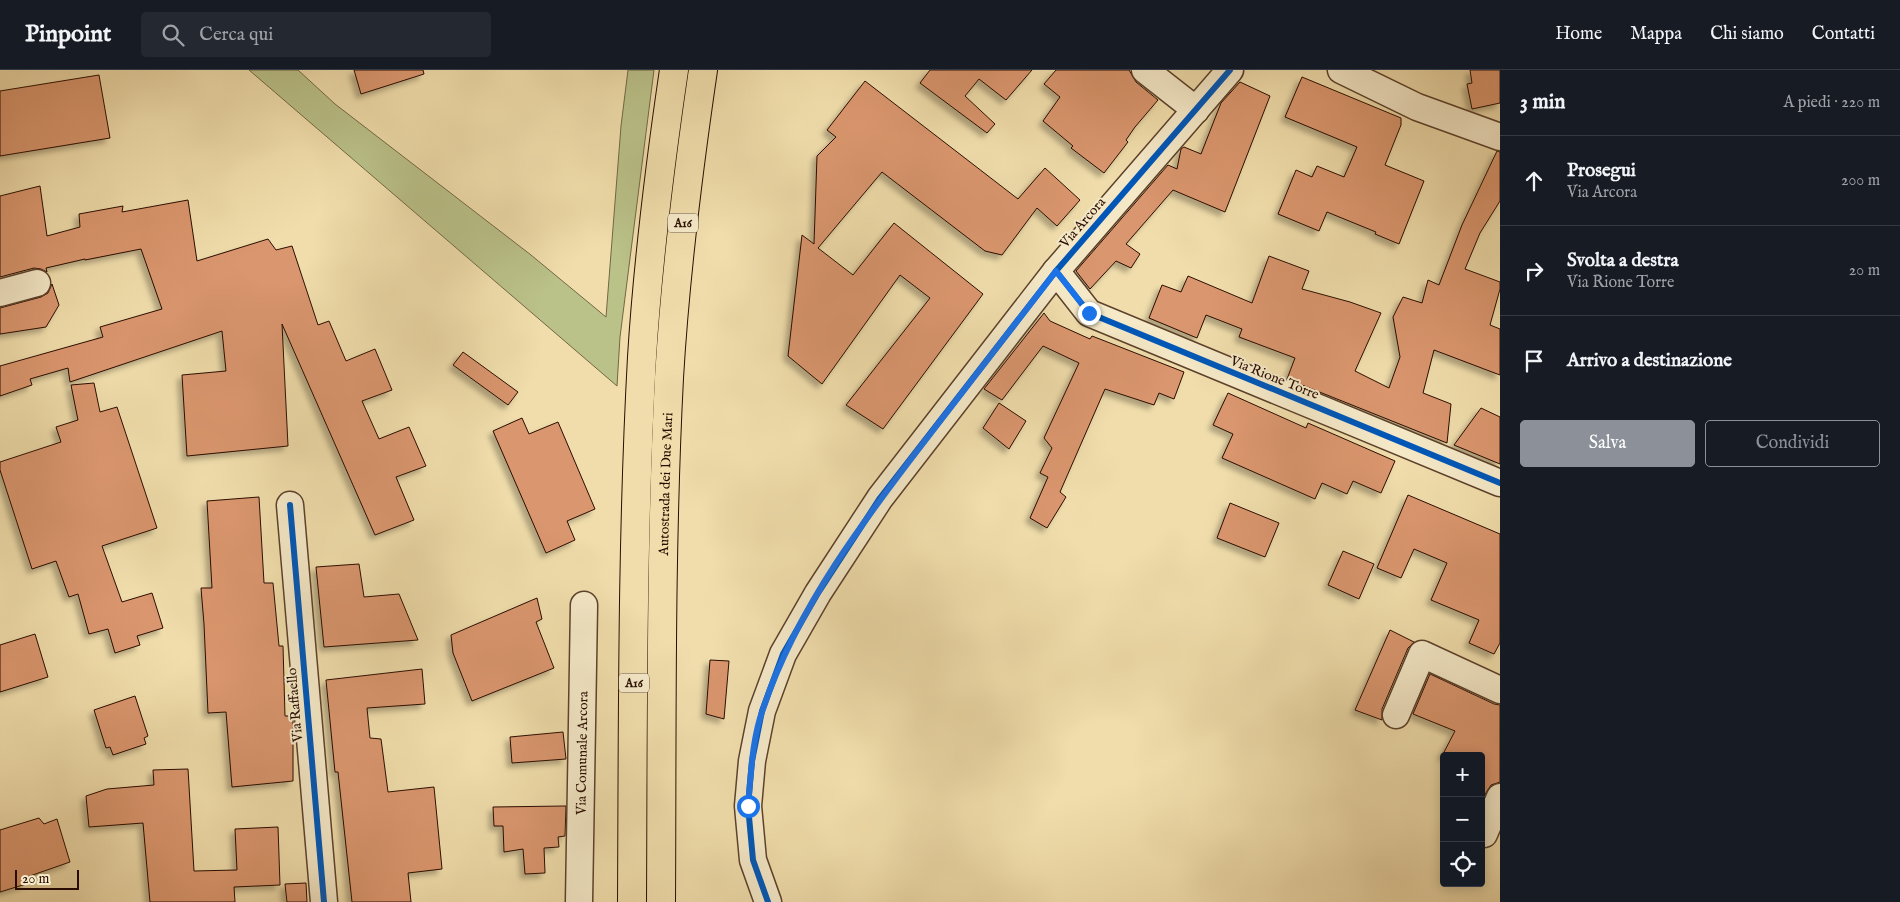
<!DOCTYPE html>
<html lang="it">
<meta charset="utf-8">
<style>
:root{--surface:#171b24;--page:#242831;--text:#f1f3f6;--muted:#9ea1a6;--line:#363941;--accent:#8c9099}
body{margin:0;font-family:"IM FELL English",serif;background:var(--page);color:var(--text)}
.controls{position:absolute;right:15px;bottom:15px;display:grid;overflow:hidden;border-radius:5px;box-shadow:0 2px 12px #0003}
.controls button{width:45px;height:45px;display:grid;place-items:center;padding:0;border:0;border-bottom:1px solid var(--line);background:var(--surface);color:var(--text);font:25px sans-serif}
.scale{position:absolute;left:15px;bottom:12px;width:64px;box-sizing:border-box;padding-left:5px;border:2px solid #2a0d00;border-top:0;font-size:14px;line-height:18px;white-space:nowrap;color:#2a0d00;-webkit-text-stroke:4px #f5e9c8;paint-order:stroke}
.stop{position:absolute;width:15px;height:15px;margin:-11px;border:4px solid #1a73e8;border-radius:50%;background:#fff}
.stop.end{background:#1a73e8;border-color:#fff;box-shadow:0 1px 5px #0008}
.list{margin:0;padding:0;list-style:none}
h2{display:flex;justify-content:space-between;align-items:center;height:65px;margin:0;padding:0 20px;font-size:21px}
h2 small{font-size:16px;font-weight:400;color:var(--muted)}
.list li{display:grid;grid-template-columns:32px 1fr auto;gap:15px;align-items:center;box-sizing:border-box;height:90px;padding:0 20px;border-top:1px solid var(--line)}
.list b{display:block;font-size:19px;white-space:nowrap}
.list p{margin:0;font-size:16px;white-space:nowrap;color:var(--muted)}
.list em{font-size:16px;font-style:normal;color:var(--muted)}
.actions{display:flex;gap:10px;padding:15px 20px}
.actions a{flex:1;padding:11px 0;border:1px solid var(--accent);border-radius:5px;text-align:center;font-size:18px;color:var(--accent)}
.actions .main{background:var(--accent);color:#fff}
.icon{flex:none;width:28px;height:28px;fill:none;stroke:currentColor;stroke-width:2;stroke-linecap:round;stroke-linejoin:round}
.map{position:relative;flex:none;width:1500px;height:832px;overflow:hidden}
header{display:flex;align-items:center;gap:30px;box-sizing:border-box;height:70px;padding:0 25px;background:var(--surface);border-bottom:1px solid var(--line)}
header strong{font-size:24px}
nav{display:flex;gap:28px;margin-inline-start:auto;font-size:18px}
.search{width:350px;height:45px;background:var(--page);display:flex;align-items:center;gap:12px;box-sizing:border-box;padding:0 18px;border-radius:5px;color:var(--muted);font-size:19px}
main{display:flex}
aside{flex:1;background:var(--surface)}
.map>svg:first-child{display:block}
.green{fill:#bac189;stroke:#726744}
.building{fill:#da966e;stroke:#2a0d00;filter:url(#shadow)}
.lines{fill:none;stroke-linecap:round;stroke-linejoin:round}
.minor-casing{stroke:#5c412b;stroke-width:29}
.highway-casing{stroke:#2a0d00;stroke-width:30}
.minor{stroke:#f5e9c8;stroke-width:26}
.highway{stroke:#f0ddab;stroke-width:28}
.cycleway-casing{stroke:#f5e9c8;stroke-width:9}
.cycleway{stroke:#0057b8;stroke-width:6}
.route{stroke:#1a73e8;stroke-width:6}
.labels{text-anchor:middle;stroke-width:4;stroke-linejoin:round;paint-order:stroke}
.shield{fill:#f5e9c8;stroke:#674f3c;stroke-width:1}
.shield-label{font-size:12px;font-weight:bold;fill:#2a0d00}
.street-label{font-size:14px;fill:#2a0d00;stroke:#f5e9c8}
</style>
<header>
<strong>Pinpoint</strong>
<div class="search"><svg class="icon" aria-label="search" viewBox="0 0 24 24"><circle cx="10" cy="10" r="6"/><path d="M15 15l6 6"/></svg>Cerca qui</div>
<nav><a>Home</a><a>Mappa</a><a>Chi siamo</a><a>Contatti</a></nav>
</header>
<main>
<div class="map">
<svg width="1500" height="832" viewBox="0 0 1500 832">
<defs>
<filter id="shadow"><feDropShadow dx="-4.5" dy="4.5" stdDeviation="2.5" flood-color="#0004"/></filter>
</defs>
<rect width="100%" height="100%" fill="#f0ddab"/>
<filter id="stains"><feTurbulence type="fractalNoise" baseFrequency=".004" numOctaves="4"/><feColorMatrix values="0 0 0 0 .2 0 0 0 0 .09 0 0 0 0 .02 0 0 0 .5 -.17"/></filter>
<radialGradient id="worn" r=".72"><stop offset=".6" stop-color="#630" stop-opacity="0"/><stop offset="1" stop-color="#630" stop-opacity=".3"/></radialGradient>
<path class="green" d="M 249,0 L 298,0 L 335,34 L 531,185 L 606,247 L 621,56 L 628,0 L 654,0 L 620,267 L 617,316 Z"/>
<g class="building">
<path d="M 354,0 L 423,0 L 424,4 L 361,24 Z"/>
<path d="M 930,0 L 1032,0 L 1006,30 L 979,9 L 965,26 L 995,54 L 987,63 L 920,13 Z"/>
<path d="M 1056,0 L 1129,0 L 1136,12 L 1158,30 L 1135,57 L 1126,70 L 1128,72 L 1104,103 L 1071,78 L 1073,76 L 1043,51 L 1060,27 L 1044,14 Z"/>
<path d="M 1470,0 L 1500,0 L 1500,33 L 1472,39 L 1467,14 L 1472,13 Z"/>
<path d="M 99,5 L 110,68 L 0,86 L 0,21 Z"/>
<path d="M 1302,7 L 1401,48 L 1401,55 L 1385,95 L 1424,111 L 1399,174 L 1375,164 L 1376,162 L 1327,142 L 1319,161 L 1278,144 L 1296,100 L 1312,107 L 1317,96 L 1344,107 L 1357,77 L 1285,47 Z"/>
<path d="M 865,11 L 1018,129 L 1045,98 L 1080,130 L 1057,156 L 1037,138 L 1002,185 L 985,181 L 882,102 L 818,178 L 853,205 L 894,153 L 983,224 L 883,359 L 846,335 L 930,228 L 900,205 L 822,314 L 788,286 L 802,165 L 814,174 L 817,86 L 836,67 L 827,60 Z"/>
<path d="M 1240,12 L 1270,26 L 1225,142 L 1173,120 L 1126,174 L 1140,184 L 1131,198 L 1116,191 L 1090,219 L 1076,201 L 1168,95 L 1177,99 L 1181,79 L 1184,77 L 1201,84 L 1221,33 Z"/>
<path d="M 1497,81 L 1500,82 L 1500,131 L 1480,163 L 1465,199 L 1500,212 L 1500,219 L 1490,255 L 1500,259 L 1500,305 L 1434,280 L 1423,323 L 1451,334 L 1447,373 L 1287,309 L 1295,288 L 1239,267 L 1242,259 L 1206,245 L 1197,268 L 1149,248 L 1162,215 L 1181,222 L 1188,206 L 1252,233 L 1269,186 L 1309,201 L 1302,219 L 1350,232 L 1381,243 L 1355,301 L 1389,318 L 1400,287 L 1393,247 L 1403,227 L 1422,233 L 1428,210 L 1439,215 L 1462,155 Z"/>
<path d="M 40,116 L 47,166 L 80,157 L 79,144 L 123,136 L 122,142 L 188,130 L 197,191 L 268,169 L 276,180 L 292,176 L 318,255 L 329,251 L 346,291 L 375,279 L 392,320 L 362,331 L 379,369 L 409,357 L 426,396 L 396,407 L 414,450 L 375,465 L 282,254 L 288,376 L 187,386 L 182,305 L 226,301 L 222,261 L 70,312 L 68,298 L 30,309 L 32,315 L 0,326 L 0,296 L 103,267 L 100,257 L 162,239 L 141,179 L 85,190 L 85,189 L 46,198 L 47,202 L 41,199 L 34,198 L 0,207 L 0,126 Z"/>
<path d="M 52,214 L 59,235 L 46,257 L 0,264 L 0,238 L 41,227 L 48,223 Z"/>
<path d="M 1044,243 L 1050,251 L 1090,269 L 1092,266 L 1184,302 L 1174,329 L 1159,323 L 1154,335 L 1105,319 L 1060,422 L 1066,427 L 1047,458 L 1030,448 L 1048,407 L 1040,403 L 1052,378 L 1044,368 L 1079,293 L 1043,276 L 1002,330 L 984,319 Z"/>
<path d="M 463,282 L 518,322 L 508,335 L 453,295 Z"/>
<path d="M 94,313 L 100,342 L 117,337 L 157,458 L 102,476 L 122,532 L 152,523 L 163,558 L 137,566 L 140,575 L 115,583 L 108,559 L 89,564 L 78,524 L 69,527 L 56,491 L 32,499 L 0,400 L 0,392 L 61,372 L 56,357 L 78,350 L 71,315 Z"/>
<path d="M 1228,323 L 1306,358 L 1308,353 L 1395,391 L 1381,423 L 1353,411 L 1347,424 L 1322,413 L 1315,429 L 1222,388 L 1233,364 L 1213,355 Z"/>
<path d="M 999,333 L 1026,351 L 1009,379 L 983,358 Z"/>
<path d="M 1481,338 L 1500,347 L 1500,394 L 1454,375 Z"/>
<path d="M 522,348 L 529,364 L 558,352 L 595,439 L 567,451 L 575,470 L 546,483 L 493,361 Z"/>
<path d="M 1408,425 L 1500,464 L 1500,573 L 1494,584 L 1469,573 L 1479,550 L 1431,530 L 1447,493 L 1414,479 L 1401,508 L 1377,498 Z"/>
<path d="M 259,427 L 264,513 L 273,513 L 279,576 L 283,576 L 285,646 L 293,646 L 293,711 L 232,717 L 226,642 L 208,643 L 204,554 L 201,518 L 212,518 L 207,431 Z"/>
<path d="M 1230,433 L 1279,453 L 1265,487 L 1217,468 Z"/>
<path d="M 1343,481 L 1374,494 L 1359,529 L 1328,515 Z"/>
<path d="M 359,494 L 364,527 L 399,524 L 418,570 L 324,577 L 316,497 Z"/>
<path d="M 537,528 L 542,549 L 536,552 L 554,598 L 472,631 L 453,583 L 451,565 Z"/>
<path d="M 1390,560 L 1414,572 L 1408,578 L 1382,639 L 1382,650 L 1355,640 Z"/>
<path d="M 35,564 L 48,607 L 0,622 L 0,575 Z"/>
<path d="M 710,590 L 729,591 L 724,649 L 706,644 Z"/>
<path d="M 422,599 L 425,634 L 367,638 L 370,668 L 381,669 L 388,722 L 434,717 L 442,799 L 408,803 L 411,832 L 352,832 L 338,702 L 335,702 L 326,610 Z"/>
<path d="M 1430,604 L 1494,634 L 1500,635 L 1500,712 L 1491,715 L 1484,726 L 1481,725 L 1481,686 L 1442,686 L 1455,661 L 1413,644 Z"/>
<path d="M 135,626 L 148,666 L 144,668 L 146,674 L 113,685 L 110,677 L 106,678 L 94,640 Z"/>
<path d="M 563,662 L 566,689 L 512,693 L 510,667 Z"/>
<path d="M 188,699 L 194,801 L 237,800 L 235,759 L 278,757 L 280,815 L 234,817 L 235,832 L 150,832 L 143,753 L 89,757 L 86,726 L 107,719 L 154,715 L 153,700 Z"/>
<path d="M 566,736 L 565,766 L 558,767 L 559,777 L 544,778 L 545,803 L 525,804 L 523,779 L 504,782 L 503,756 L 494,756 L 493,737 Z"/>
<path d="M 39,748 L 44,754 L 57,749 L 70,792 L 24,808 L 26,814 L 0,822 L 0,760 Z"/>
<path d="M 306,813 L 307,832 L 287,832 L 285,814 Z"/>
</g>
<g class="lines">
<g class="minor-casing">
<g id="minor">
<path d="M 1145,0 L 1196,40"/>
<path d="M 1341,0 L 1417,37 L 1500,67"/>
<path d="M 1056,201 L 1089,243 L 1500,413"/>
<path d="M 0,223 L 37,213"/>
<path d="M 290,435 L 324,832"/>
<path d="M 1396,645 L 1422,584 L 1500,620"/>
<path d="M 1484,764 L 1500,727"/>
<path id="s1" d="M 579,832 L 584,535"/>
<path d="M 768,832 L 753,790 L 748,736 L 752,691 L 762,641 L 783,584 L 818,523 L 880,428 L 1056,201 L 1230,0"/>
</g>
</g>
<g class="highway-casing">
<g id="highway">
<path d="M 632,832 C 633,651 632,469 642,287 C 648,191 660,95 674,0"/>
<path id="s2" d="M 661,832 C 662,658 660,482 669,308 C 675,205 688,102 703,0"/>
</g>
</g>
<use href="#minor" class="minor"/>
<use href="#highway" class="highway"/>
<g class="cycleway-casing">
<g id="cycleway">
<path d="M 1056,201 L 1089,243 L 1500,413"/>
<path d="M 290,435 L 324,832"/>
<path d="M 768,832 L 753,790 L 748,736 L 752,691 L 762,641 L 783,584 L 818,523 L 880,428 L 1056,201 L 1230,0"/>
</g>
</g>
<use href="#cycleway" class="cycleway"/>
</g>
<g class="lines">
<path class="route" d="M 748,736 C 751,704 752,669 763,639 C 797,537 866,447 931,363 C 973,309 1014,255 1056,201 L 1089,243"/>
</g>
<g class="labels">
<g class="shield">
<rect x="668" y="143.5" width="30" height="19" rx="4"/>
<rect x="619" y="603.5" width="30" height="19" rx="4"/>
</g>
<g class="shield-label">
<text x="683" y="157">A16</text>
<text x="634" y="617">A16</text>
</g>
<g class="street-label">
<text transform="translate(1082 152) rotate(-49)" y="5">Via Arcora</text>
<text transform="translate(1275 307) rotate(22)" y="5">Via Rione Torre</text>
<text dy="5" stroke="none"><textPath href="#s2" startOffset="418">Autostrada dei Due Mari</textPath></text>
<text transform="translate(294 635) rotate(-95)" y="5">Via Raffaello</text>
<text dy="5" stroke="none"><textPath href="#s1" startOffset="149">Via Comunale Arcora</textPath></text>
</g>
</g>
<rect width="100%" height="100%" filter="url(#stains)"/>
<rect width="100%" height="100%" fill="url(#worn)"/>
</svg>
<div class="controls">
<button>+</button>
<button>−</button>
<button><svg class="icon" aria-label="locate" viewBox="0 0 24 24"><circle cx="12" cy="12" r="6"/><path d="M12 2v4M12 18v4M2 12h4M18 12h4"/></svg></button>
</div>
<div class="scale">20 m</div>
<div class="stop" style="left:748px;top:736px"></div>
<div class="stop end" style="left:1089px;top:243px"></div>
</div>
<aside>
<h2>3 min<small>A piedi · 220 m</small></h2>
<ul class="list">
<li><svg class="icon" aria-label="ahead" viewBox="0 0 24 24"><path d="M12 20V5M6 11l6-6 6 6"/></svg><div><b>Prosegui</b><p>Via Arcora</p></div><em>200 m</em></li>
<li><svg class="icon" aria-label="right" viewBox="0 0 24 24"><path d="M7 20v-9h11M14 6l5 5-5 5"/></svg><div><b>Svolta a destra</b><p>Via Rione Torre</p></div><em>20 m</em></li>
<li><svg class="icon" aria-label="arrive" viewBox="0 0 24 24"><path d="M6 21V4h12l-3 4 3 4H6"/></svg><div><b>Arrivo a destinazione</b></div></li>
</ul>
<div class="actions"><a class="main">Salva</a><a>Condividi</a></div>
</aside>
</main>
